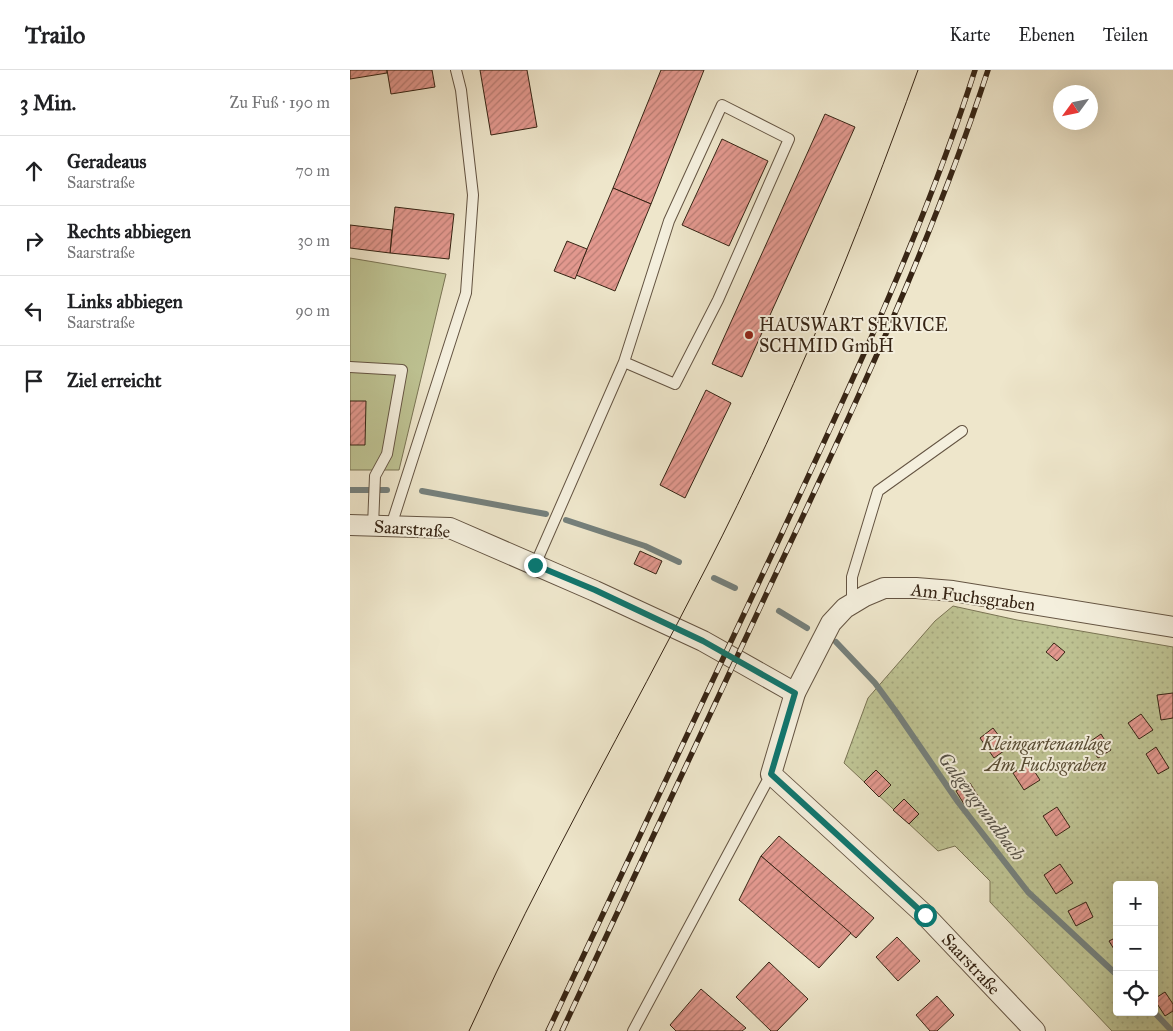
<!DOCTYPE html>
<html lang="de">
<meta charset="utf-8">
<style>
:root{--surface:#fff;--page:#f2f2f2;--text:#202124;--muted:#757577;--line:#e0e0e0}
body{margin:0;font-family:"IM FELL Great Primer",serif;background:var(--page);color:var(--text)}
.controls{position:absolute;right:15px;bottom:15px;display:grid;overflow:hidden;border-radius:5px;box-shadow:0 5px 20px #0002}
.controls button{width:45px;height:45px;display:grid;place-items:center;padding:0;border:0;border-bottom:1px solid var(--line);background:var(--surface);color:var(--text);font:25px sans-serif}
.compass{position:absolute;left:703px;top:15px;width:45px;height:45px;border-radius:50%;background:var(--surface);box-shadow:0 5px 20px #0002;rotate:237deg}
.stop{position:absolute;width:15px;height:15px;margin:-11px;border:4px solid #0f766e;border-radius:50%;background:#fff}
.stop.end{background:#0f766e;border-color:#fff;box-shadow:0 1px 5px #0008}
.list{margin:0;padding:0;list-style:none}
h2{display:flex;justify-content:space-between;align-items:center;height:65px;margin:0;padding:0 20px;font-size:21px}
h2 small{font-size:16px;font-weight:400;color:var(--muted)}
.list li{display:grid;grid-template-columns:32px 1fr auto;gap:15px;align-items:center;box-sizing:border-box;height:70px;padding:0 20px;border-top:1px solid var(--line)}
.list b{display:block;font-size:19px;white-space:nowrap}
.list p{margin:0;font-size:16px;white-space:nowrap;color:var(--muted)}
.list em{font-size:16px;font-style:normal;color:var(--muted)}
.icon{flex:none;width:28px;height:28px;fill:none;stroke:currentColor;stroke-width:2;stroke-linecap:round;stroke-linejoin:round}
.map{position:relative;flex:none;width:823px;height:961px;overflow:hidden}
header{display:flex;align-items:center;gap:30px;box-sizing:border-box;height:70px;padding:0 25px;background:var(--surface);border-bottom:1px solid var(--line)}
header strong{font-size:24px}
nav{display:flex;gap:28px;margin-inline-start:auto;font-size:18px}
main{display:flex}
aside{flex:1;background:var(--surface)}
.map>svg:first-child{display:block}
.park{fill:url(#park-dots);stroke:#7a7454;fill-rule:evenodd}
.pitch{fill:#bec393;stroke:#7a7454}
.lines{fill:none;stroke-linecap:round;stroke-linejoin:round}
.stream{stroke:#75807c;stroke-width:6}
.building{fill:url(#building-hatch);stroke:#362414}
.service-casing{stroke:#645442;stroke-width:12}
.minor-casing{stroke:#645442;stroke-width:22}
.service{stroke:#f4efdd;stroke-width:10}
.minor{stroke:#f4efdd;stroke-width:20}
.tram{stroke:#362414;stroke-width:1}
.rail-casing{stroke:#362414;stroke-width:5.5}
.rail{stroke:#f4efdd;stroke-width:4;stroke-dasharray:11;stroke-linecap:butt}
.route{stroke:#0f766e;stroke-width:6}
.poi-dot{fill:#8f2418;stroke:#f4efdd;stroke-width:2}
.labels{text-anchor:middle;stroke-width:4;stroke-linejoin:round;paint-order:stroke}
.poi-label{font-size:18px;fill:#362414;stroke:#f4efdd;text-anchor:start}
.street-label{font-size:18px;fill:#362414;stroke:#f4efdd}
.park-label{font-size:18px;font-style:italic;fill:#584c34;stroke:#f4efdd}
.water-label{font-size:19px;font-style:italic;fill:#565248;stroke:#f4efdd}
</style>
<header>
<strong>Trailo</strong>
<nav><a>Karte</a><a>Ebenen</a><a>Teilen</a></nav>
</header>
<main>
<aside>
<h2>3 Min.<small>Zu Fuß · 190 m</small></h2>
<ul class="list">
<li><svg class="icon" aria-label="ahead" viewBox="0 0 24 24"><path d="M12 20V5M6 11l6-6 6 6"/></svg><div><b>Geradeaus</b><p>Saarstraße</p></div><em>70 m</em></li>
<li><svg class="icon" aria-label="right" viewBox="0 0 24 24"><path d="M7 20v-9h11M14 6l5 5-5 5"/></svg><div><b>Rechts abbiegen</b><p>Saarstraße</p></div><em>30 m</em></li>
<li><svg class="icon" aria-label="left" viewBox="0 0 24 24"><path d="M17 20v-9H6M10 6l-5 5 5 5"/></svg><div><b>Links abbiegen</b><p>Saarstraße</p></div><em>90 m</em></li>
<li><svg class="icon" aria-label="arrive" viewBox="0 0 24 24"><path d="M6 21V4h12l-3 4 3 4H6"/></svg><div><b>Ziel erreicht</b></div></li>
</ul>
</aside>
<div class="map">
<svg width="823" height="961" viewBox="0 0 823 961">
<defs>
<pattern id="park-dots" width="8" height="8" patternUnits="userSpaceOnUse" patternTransform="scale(1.25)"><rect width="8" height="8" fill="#bec393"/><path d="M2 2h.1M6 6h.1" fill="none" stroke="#a4a77e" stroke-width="1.8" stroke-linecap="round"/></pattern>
<pattern id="building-hatch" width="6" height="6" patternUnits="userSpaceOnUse" patternTransform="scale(1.25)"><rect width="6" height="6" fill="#e2988e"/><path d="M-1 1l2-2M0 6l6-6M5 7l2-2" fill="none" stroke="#b87c73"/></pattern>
</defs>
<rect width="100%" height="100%" fill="#eee6cb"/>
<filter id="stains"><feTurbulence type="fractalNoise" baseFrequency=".004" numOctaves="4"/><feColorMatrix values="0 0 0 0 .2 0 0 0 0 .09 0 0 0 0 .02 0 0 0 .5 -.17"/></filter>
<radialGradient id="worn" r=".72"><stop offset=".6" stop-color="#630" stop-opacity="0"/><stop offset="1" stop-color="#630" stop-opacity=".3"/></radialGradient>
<path class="park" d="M 603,536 L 667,550 L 823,577 L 823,961 L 762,961 L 640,832 L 640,811 L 605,776 L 588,781 L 494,693 L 518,628 L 585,551 ZM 767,815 L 804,815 L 804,942 L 767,942 Z"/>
<path class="pitch" d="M 0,188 L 96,204 L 49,400 L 0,400 Z"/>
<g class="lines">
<g class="stream">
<path d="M 0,420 L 37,420"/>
<path d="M 72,421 L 196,444"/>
<path d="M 216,450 L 295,476 L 329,492"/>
<path d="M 364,508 L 385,518"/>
<path d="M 429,541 L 457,558"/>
<path d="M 486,572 L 525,613 L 547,643 L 608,732 L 678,822 L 767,905"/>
<path d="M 804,942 L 822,961"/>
</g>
</g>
<g class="building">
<path d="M 0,0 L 37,0 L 37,3 L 0,9 Z"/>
<path d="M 37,0 L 82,0 L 85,17 L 41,24 Z"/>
<path d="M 130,0 L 177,0 L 187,57 L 141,65 Z"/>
<path d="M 311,0 L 354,0 L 301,134 L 263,118 Z"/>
<path d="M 475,44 L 505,57 L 392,307 L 362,294 Z"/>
<path d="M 372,69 L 418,91 L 379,176 L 332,155 Z"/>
<path d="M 263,118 L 301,134 L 265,221 L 226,205 Z"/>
<path d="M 45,137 L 104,144 L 99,189 L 40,183 Z"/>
<path d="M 0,155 L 42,160 L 40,183 L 0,178 Z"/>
<path d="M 217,171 L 237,179 L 225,209 L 204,201 Z"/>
<path d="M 356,320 L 381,333 L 335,428 L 310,415 Z"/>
<path d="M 0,331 L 16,331 L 15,375 L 0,375 Z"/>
<path d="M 290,481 L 312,491 L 306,504 L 284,494 Z"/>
<path d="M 704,573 L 715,582 L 707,591 L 696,582 Z"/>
<path d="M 823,623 L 823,648 L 811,650 L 807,625 Z"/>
<path d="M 791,644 L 803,660 L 789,669 L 778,653 Z"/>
<path d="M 643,658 L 658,678 L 644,688 L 630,668 Z"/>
<path d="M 751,664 L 761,680 L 748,688 L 738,673 Z"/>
<path d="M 806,677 L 819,698 L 808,704 L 796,684 Z"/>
<path d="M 679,693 L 690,710 L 674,720 L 663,703 Z"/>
<path d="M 526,700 L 541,715 L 529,727 L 514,712 Z"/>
<path d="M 620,713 L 628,726 L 614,734 L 606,721 Z"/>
<path d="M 554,729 L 569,744 L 559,754 L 543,740 Z"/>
<path d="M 707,737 L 720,757 L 706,766 L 693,746 Z"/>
<path d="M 429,766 L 524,848 L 506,868 L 411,786 Z"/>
<path d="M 411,786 L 501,863 L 469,898 L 389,830 Z"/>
<path d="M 710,794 L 723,813 L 706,824 L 694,805 Z"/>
<path d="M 736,832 L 743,847 L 726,856 L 718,841 Z"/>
<path d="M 547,867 L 570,891 L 548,911 L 526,887 Z"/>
<path d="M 767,867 L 767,884 L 759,871 Z"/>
<path d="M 419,892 L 458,929 L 427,961 L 421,961 L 386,927 Z"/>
<path d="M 351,919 L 396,958 L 392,961 L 326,961 L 320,955 Z"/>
<path d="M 815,922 L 823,934 L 823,941 L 815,946 L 804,929 Z"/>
<path d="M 587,926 L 604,945 L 587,961 L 580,961 L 566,945 Z"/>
</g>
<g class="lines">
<g class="service-casing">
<g id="service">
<path d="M 0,297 L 52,300 L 37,384 L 25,406 L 23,456"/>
<path d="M 41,456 L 116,223 L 123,125 L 111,20 L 106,0"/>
<path d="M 185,495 L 274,292 L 319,151 L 372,35 L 439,69 L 368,230 L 325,314 L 274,292"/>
<path d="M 502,534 L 502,507 L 528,421 L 612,361"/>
<path d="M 283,961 L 421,704"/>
</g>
</g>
<g class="minor-casing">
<g id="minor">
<path d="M 0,455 L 100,458 L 245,521 L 353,571 L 445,623"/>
<path d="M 685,961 L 575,845 L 421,704 L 445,623 L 481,553 L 495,538 L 515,526 L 534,518 L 566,518 L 603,521 L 823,557"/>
</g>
</g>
<use href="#service" class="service"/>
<use href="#minor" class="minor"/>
<path class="tram" d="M 119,961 C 191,802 278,651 357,496 C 439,336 507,169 568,0"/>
<g class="rail-casing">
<g id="rail">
<path d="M 198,961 C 276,795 354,629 432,463 C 502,312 574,159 625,0"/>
<path d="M 212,961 C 284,806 357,652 429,497 C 506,334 582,171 638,0"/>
</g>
</g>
<use href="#rail" class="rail"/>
</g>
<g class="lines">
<path class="route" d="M 185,495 L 245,520 L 353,571 L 445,623 L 421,704 L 575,845"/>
</g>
<circle class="poi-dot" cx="399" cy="265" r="5"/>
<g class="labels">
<g class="poi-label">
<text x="409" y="261">HAUSWART SERVICE<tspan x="409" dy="21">SCHMID GmbH</tspan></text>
</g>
<g class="street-label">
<text transform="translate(62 459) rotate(4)" y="6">Saarstraße</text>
<text transform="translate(623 527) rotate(7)" y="6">Am Fuchsgraben</text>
<text transform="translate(621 894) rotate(47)" y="6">Saarstraße</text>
</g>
<g class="park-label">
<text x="696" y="680">Kleingartenanlage<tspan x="696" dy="21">Am Fuchsgraben</tspan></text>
</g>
<g class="water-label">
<text transform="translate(632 736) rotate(53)" y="7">Galgengrundbach</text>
</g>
</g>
<rect width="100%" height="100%" filter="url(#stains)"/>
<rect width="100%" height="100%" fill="url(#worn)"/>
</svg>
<div class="controls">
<button>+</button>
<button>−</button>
<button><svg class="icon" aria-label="locate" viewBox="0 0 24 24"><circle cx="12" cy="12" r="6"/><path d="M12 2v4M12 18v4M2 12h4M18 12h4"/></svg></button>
</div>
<svg class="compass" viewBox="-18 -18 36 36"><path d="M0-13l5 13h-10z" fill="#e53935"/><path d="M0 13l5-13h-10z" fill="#757577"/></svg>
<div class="stop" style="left:575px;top:845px"></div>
<div class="stop end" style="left:185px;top:495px"></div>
</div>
</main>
